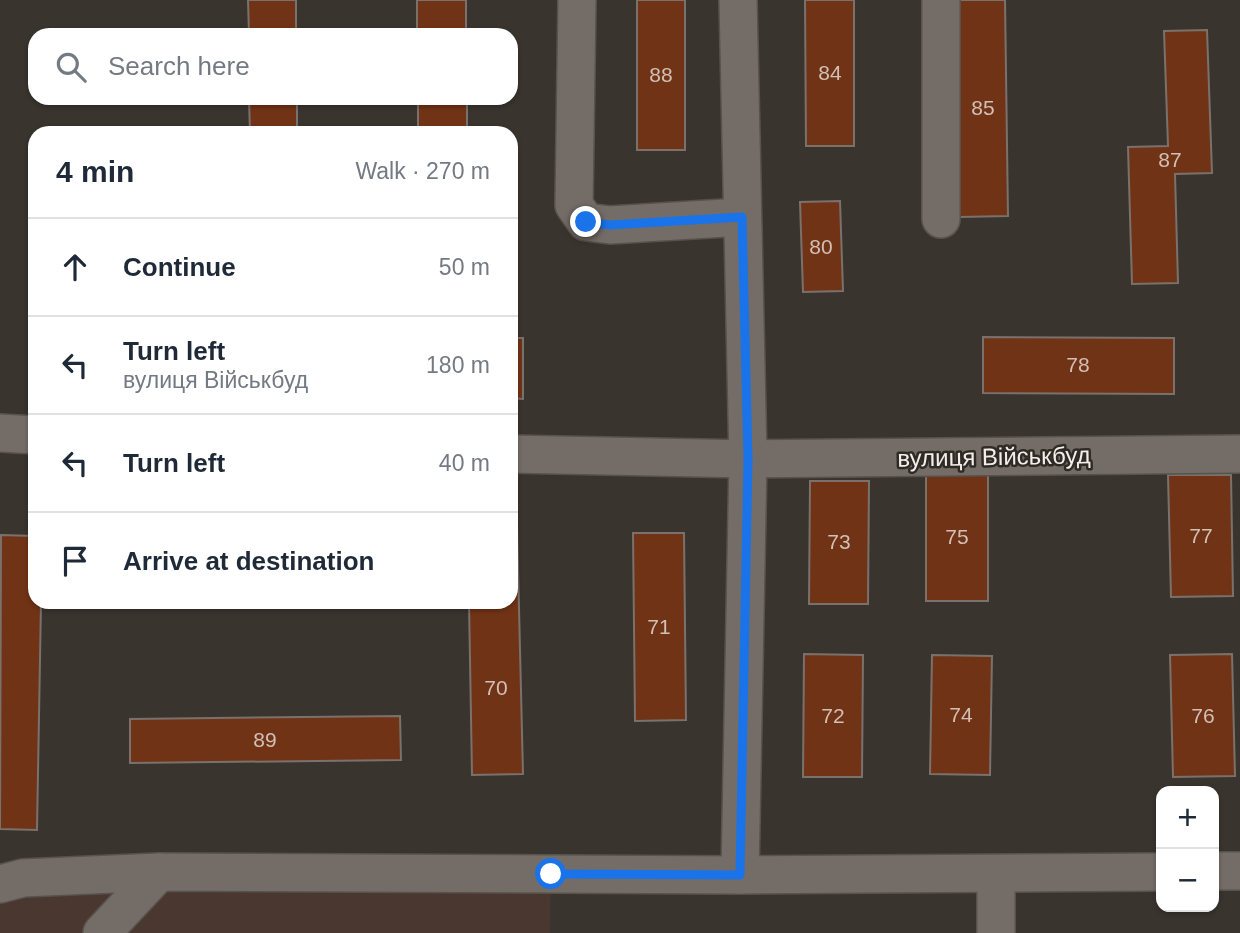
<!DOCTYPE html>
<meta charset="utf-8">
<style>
:root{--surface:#fff;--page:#f2f2f3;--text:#1f2937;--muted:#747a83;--line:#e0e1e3}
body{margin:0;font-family:Helvetica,sans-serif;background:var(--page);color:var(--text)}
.controls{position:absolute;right:21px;bottom:21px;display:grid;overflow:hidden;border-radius:14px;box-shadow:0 2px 5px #0004}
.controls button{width:63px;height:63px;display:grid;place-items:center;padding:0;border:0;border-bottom:2px solid var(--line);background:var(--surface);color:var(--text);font:35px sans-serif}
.stop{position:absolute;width:21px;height:21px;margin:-16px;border:5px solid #1a73e8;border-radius:50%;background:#fff}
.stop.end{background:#1a73e8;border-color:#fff;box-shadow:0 2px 7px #0008}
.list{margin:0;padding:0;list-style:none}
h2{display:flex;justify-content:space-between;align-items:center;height:91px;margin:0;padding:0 28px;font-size:30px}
h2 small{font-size:23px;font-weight:400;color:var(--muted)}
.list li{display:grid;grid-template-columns:46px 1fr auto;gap:21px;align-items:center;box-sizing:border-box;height:98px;padding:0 28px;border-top:2px solid var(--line)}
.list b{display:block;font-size:26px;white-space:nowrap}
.list p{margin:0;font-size:23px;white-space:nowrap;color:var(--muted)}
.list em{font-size:23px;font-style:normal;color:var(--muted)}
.icon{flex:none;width:38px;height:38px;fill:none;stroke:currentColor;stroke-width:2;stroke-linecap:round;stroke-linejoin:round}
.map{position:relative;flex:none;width:1240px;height:933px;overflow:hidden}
.search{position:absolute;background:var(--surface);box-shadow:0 2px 5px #0004;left:28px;top:28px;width:490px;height:77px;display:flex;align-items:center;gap:18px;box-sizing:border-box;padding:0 24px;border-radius:21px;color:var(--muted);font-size:26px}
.panel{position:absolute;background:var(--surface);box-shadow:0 2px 5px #0004;left:28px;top:126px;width:490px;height:483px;border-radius:21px}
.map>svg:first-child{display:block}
.education{fill:#4a3830}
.building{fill:#713316;stroke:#7a716d;stroke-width:2}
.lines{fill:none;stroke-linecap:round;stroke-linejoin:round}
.minor-casing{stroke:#57524d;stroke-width:40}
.minor{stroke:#746d67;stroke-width:37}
.route{stroke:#1a73e8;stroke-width:9}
.labels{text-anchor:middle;stroke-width:5;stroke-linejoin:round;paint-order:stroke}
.number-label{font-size:21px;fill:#d2bfb6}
.street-label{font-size:24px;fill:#f2eeeb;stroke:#2f2a24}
</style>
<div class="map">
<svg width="1240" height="933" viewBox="0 0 1240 933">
<rect width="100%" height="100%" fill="#3a342e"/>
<path class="education" d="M 551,874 L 550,933 L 0,933 L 0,884 Z"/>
<g class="building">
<path d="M 248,0 L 296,0 L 296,35 L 249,35 Z"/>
<rect x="417" y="0" width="49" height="35"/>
<rect x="637" y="0" width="48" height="150"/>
<path d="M 805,0 L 854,0 L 854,146 L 806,146 Z"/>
<path d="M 957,0 L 1005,0 L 1008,216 L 960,217 Z"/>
<path d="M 1207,30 L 1212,173 L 1175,174 L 1178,283 L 1132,284 L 1128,147 L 1168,146 L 1164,31 Z"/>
<path d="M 249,98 L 297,98 L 297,133 L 250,133 Z"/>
<rect x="418" y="98" width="49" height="35"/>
<path d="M 840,201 L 843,291 L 803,292 L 800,202 Z"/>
<path d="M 983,337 L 1174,338 L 1174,394 L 983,393 Z"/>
<path d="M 511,338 L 523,338 L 523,399 L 511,398 Z"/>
<path d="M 926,473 L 988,474 L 988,601 L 926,601 Z"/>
<path d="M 1168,475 L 1231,475 L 1233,596 L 1171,597 Z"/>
<path d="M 810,481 L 869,481 L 868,604 L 809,604 Z"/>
<path d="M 511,484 L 516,484 L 523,774 L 472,775 L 469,602 L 511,602 Z"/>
<path d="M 633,533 L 684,533 L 686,720 L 635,721 Z"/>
<path d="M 1,535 L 35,536 L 35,602 L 41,602 L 37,830 L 0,829 Z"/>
<path d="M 804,654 L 863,655 L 862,777 L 803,777 Z"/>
<path d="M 1232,654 L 1235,776 L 1173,777 L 1170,655 Z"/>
<path d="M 932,655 L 992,656 L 990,775 L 930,774 Z"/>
<path d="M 400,716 L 401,760 L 130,763 L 130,719 Z"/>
</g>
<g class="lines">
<g class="minor-casing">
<g id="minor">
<path d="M 577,0 L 574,205 L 586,222 L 610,225 L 742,217"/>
<path d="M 738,0 L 748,459 L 740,875"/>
<path d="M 941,0 L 941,219"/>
<path d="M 0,433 L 35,435"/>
<path d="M 511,454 L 748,459 L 1240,454"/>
<path d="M 1214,871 L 1240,871"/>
<path d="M 0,884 L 23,878 L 159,872 L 740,875 L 1161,872"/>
<path d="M 102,933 L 159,872"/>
<path d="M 996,933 L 996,874"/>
</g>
</g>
<use href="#minor" class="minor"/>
</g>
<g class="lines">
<path class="route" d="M 551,874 L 740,875 L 748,459 L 742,217 L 610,225 L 586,222"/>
</g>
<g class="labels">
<g class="number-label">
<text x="830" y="80">84</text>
<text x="661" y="82">88</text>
<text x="983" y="115">85</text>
<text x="1170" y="167">87</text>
<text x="821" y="254">80</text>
<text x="1078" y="372">78</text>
<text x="1201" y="543">77</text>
<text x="957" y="544">75</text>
<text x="839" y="549">73</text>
<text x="659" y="634">71</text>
<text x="496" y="695">70</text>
<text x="961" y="722">74</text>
<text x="833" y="723">72</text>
<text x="1203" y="723">76</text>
<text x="265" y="747">89</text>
</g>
<g class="street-label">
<text transform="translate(994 457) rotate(-1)" y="8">вулиця Військбуд</text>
</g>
</g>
</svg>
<div class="controls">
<button>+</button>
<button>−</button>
</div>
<div class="stop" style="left:551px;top:874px"></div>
<div class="stop end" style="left:586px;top:222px"></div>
<div class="search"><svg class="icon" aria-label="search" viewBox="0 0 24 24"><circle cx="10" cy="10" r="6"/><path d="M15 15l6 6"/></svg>Search here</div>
<section class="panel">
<h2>4 min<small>Walk · 270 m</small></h2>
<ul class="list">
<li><svg class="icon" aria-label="ahead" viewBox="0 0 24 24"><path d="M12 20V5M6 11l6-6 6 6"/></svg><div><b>Continue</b></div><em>50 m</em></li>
<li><svg class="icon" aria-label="left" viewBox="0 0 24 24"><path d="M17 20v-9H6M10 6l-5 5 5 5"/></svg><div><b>Turn left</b><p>вулиця Військбуд</p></div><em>180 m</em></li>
<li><svg class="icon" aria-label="left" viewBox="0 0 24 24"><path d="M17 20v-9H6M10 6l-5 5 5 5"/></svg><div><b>Turn left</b></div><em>40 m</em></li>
<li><svg class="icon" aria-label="arrive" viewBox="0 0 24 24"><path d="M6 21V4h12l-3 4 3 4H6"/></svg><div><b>Arrive at destination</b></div></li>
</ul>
</section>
</div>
